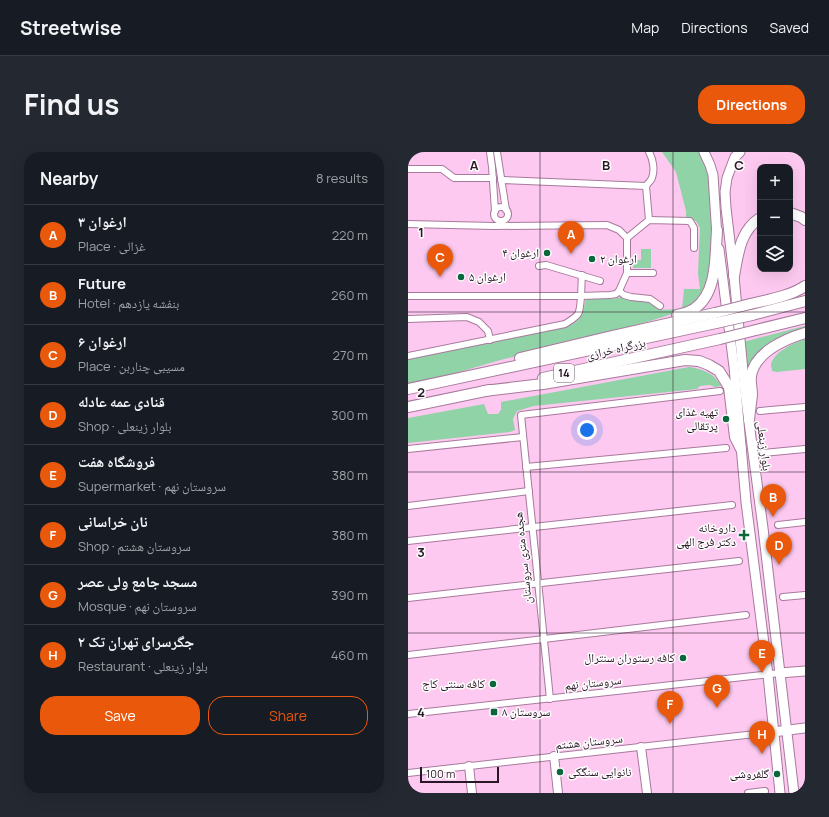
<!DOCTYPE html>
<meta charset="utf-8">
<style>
:root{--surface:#171b24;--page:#242831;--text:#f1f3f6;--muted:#9ea1a6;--line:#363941;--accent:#ea580c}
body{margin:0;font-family:Manrope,"Noto Naskh Arabic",sans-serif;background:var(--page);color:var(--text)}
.controls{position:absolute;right:12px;top:12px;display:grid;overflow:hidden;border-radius:8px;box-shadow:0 4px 16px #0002}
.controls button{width:36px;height:36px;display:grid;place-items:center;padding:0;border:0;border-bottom:1px solid var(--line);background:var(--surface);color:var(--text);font:20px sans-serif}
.scale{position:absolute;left:12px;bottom:10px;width:79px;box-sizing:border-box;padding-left:4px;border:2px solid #291725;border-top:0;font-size:11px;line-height:14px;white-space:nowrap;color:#291725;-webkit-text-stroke:3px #fdfdfd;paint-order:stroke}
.you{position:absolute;left:179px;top:278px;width:14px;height:14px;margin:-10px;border:3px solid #fff;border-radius:50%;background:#1a73e8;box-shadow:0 0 0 6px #1a73e833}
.badge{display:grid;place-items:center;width:26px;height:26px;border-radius:50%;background:var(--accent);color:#fff;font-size:13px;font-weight:700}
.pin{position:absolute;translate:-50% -33px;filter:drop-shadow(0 1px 2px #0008)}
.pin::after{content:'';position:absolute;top:21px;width:14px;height:12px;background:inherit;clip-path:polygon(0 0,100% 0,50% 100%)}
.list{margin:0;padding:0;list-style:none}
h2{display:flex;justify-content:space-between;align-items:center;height:52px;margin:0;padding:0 16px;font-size:17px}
h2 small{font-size:13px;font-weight:400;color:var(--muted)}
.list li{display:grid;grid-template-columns:26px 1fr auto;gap:12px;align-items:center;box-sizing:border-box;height:60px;padding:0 16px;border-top:1px solid var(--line)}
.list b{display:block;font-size:15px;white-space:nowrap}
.list p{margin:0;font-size:13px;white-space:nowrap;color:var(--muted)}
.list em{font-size:13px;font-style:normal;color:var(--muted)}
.actions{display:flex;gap:8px;padding:12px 16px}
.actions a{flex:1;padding:9px 0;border:1px solid var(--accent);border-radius:16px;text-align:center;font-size:14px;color:var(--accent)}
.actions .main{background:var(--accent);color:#fff}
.icon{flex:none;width:22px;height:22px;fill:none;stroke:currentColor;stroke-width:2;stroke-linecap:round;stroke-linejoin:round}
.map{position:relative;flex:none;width:397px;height:641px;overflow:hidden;border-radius:16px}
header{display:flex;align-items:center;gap:24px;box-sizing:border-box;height:56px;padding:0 20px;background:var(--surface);border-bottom:1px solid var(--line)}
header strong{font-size:19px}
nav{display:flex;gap:22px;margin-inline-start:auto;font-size:14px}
.intro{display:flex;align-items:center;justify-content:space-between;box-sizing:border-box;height:96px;padding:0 24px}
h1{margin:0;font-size:28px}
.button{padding:10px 18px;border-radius:16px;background:var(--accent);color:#fff;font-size:14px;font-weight:700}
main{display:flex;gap:24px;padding:0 24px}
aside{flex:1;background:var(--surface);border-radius:16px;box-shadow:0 4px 16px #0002}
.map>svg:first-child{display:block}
.green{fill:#90d3a7}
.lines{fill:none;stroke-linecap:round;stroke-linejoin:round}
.minor-casing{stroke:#a8799d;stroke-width:8}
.tertiary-casing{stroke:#a8799d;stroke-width:10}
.secondary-casing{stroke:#a8799d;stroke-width:11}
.trunk-casing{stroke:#a8799d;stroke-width:12}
.minor{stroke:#fff;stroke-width:6}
.tertiary{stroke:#fff;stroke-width:8}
.secondary{stroke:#fff;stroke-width:9}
.trunk{stroke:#fff;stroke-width:10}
.trunk-bridge-casing{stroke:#a8799d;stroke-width:12;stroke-linecap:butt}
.trunk-bridge{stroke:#fff;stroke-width:10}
.grid{fill:none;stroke:#291725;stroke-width:1;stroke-opacity:0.55}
.poi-dot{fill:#09673b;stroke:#fdfdfd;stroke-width:1.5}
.labels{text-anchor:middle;stroke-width:3;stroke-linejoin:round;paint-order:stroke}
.shield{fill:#fdfdfd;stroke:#695c66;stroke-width:1}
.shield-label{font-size:11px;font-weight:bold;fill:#291725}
.poi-label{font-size:12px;fill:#291725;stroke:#fdfdfd;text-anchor:end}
.street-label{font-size:12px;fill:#291725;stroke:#fdfdfd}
.grid-label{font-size:13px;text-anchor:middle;font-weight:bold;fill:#291725;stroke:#fdfdfd;stroke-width:3;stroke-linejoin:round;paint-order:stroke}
</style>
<header>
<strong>Streetwise</strong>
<nav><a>Map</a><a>Directions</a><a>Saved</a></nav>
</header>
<div class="intro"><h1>Find us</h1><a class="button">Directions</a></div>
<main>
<aside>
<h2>Nearby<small>8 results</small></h2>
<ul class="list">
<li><span class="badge">A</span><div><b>ارغوان ۳</b><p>Place · غزالی</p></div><em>220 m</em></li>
<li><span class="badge">B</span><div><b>Future</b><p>Hotel · بنفشه یازدهم</p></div><em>260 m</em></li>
<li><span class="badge">C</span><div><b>ارغوان ۶</b><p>Place · مسیبی چناربن</p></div><em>270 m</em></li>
<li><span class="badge">D</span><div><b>قنادی عمه عادله</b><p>Shop · بلوار زینعلی</p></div><em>300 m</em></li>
<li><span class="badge">E</span><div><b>فروشگاه هفت</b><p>Supermarket · سروستان نهم</p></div><em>380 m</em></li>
<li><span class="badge">F</span><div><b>نان خراسانی</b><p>Shop · سروستان هشتم</p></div><em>380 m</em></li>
<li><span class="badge">G</span><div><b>مسجد جامع ولی عصر</b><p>Mosque · سروستان نهم</p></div><em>390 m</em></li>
<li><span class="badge">H</span><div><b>جگرسرای تهران تک ۲</b><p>Restaurant · بلوار زینعلی</p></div><em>460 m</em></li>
</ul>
<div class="actions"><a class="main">Save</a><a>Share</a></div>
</aside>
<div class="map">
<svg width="397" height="641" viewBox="0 0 397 641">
<rect width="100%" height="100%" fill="#fdc9f0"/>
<g class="green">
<path d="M 254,0 L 292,0 C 296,8 300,16 302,26 C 303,35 303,45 303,54 C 304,78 307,111 299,134 C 295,144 284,152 274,157 L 276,137 L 292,137 L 290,121 L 292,76 L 288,69 L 278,66 L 278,59 L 268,20 Z"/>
<path d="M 233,97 L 243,97 L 243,116 L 225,116 L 225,108 L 233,108 Z"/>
<path d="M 213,145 L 239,149 L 252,158 L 270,157 L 273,158 L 264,162 L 239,170 L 89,209 L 27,227 L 0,233 L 0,207 C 44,198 88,190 131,180 C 144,177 159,177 169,169 C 175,165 176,154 178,147 L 205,147 Z"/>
<path d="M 397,174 L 397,178 L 369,189 L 340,230 L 335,190 Z"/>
<path d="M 397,187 L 397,217 L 369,220 L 364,219 C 364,217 363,215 363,213 C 365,200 386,191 397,187 Z"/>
<path d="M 281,215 C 295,217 306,221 313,234 L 307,235 L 302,233 L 292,234 L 289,237 L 126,254 L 109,259 L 105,267 L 107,278 L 102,280 L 0,291 L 0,266 L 76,252 L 80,262 L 90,262 L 93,258 L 93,250 Z"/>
</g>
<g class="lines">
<g class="minor-casing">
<g id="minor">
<path d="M 82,0 L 84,15 L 87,59"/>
<path d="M 89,0 L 98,58"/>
<path d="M 0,17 L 34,17 L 46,26 L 85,26"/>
<path d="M 93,28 L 238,34 C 240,31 243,29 244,26 C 247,18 245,7 241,0"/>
<path d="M 238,34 L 241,68"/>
<circle cx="93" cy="62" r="7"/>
<path d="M 0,72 L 86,74 L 199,73 L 211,78 L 219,86"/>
<path d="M 219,86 L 241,68 L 282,69 L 286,76 L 286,96"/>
<path d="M 131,114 L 138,113 L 192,129"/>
<path d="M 219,121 L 245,121"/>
<path d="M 211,139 L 216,143 L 223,145 L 242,147 L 252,154"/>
<path d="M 0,144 L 173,144 L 202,143 L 208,142 L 211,139 L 219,121 L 219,86"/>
<path d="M 0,167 L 59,165 L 71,170 L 80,179 L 82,188"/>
<path d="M 0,204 L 157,172 C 162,169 167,166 170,162 C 174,155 173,132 174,123"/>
<path d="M 352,259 L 397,255"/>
<path d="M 0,297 L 115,285"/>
<path d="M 355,301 L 397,297"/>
<path d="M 118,315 L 318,296"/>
<path d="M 0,354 L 121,339"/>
<path d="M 370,373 L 397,370"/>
<path d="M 0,389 L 324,353"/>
<path d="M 375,445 L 397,443"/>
<path d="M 0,446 L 331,409"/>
<path d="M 0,503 L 338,463"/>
<path d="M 142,547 L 113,263 L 312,239"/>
<path d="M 0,562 L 372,521"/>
<path d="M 0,621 L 365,580"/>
<path d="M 340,641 L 357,639"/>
</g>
</g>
<g class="tertiary-casing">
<g id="tertiary">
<path d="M 233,595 L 239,641"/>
<path d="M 146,604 L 150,641"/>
<path d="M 61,614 L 64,641"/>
</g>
</g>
<g class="secondary-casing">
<g id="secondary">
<path d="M 296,0 L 302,13 L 305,23 L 309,85"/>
<path d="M 332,0 L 327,5 L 325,10 L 319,26 L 317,40 L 318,56 L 326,124 L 337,240 L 355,376 L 386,641"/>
<path d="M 311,97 L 326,215 L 338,350 L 360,523 L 372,641"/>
<path d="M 372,521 L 397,519"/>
<path d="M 365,580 L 397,576"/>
</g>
</g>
<g class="trunk-casing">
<g id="trunk">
<path d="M 382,61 L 393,65 L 397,68"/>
<path d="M 326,124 C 330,102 332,79 352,66"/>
<path d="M 342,152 C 359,148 383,144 397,134"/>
<path d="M 269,163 C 275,162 281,160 286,157 C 310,141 307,103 309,78"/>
<path d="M 344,163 L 397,149"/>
<path d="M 348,178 L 397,166"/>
<path d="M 112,206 L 204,184 L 307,161"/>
<path d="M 135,226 L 312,187"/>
<path d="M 0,237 L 308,171"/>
<path d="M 76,239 L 135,232 L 277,208 L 291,209 L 301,213 L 311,219 L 321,235 L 327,285 L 333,297"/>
<path d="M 0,255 L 82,238"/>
<path d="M 341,268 C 342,259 343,251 344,243 C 344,236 342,230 343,224 C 347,200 377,187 397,181"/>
</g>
</g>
<use href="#minor" class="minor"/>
<use href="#tertiary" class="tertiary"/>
<use href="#secondary" class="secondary"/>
<use href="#trunk" class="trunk"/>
<g class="trunk-bridge-casing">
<g id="trunk-bridge">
<path d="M 307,161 L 342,152"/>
<path d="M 308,171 L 344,163"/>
<path d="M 312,187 L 348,178"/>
</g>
</g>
<use href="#trunk-bridge" class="trunk-bridge"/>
</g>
<path class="grid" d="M 132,0 L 132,641M 265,0 L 265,641M 0,160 L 397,160M 0,320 L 397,320M 0,481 L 397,481"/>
<g class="poi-dot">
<circle cx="139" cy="101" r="4"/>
<circle cx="184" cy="107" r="4"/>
<circle cx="53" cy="125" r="4"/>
<circle cx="318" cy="267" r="4"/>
<path d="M334 377h4v4h4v4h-4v4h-4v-4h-4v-4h4z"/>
<circle cx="275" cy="506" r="4"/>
<circle cx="85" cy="532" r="4"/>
<rect x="82" y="556" width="8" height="8" rx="2"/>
<circle cx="152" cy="620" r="4"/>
<circle cx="369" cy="622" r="4"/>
</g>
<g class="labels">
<rect class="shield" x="146" y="212" width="20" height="18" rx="3"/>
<g class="shield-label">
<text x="156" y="225">14</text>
</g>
<g class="poi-label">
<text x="131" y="105">ارغوان ۴</text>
<text x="192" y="111" text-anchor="start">ارغوان ۲</text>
<text x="61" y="129" text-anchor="start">ارغوان ۵</text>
<text x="310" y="264">تهیه غذای<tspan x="310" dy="14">پرتقالی</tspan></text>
<text x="328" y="380">داروخانه<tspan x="328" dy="14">دکتر فرج الهی</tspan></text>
<text x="267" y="510">کافه رستوران سنترال</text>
<text x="77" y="536">کافه سنتی کاج</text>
<text x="94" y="564" text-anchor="start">سروستان ٨</text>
<text x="160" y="624" text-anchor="start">نانوایی سنگکی</text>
<text x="361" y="626">گلفروشی</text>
</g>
<g class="street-label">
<text transform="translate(208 197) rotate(-13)" y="4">بزرگراه خرازی</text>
<text transform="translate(356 294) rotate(83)" y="4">بلوار زینعلی</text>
<text transform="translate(115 406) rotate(-96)" y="4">هجده متری سروستان</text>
<text transform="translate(185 531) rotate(-6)" y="4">سروستان نهم</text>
<text transform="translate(181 590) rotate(-6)" y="4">سروستان هشتم</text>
</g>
</g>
<g class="grid-label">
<text x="66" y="18">A</text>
<text x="198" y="18">B</text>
<text x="331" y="18">C</text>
<text x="13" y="85">1</text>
<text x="13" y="245">2</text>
<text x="13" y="405">3</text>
<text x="13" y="565">4</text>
</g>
</svg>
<div class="controls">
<button>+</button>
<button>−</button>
<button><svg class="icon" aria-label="layers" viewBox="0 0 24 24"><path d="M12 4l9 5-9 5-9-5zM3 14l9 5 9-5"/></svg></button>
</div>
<div class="scale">100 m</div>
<div class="you"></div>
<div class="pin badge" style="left:163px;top:102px">A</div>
<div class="pin badge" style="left:365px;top:365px">B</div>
<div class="pin badge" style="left:32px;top:125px">C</div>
<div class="pin badge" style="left:371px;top:413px">D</div>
<div class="pin badge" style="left:354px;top:521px">E</div>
<div class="pin badge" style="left:262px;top:572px">F</div>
<div class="pin badge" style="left:309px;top:556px">G</div>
<div class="pin badge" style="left:354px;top:602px">H</div>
</div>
</main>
